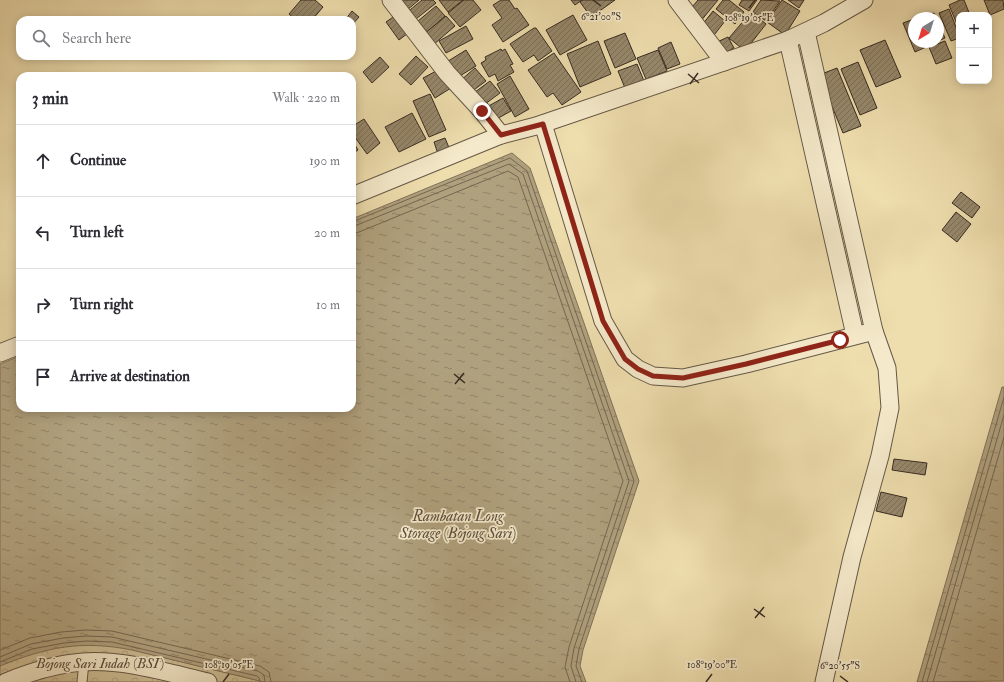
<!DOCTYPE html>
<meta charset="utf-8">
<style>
:root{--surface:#fff;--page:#f2f2f3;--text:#2b2b33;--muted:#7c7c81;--line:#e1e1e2}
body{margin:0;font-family:"IM FELL Double Pica",serif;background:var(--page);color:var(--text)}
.controls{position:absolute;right:12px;top:12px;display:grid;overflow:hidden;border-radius:8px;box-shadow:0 2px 10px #0003}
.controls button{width:36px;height:36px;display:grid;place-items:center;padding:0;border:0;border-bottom:1px solid var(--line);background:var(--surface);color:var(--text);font:20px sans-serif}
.compass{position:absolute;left:908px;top:12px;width:36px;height:36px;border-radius:50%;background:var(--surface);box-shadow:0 2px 10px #0003;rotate:218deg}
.stop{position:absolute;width:12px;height:12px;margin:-9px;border:3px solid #8f2418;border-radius:50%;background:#fff}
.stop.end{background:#8f2418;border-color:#fff;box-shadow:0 1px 4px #0008}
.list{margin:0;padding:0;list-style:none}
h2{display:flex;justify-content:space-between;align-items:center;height:52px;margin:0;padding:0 16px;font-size:17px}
h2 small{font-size:13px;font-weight:400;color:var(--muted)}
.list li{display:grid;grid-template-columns:26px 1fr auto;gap:12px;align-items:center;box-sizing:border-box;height:72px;padding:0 16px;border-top:1px solid var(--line)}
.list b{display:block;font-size:15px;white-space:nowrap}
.list em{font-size:13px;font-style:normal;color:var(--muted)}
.icon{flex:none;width:22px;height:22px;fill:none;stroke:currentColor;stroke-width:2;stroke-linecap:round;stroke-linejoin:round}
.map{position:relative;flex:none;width:1004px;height:682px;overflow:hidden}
.search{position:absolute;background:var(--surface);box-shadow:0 2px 10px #0003;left:16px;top:16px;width:340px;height:44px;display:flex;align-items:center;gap:10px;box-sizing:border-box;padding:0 14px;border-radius:12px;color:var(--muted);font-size:15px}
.panel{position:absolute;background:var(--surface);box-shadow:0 2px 10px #0003;left:16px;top:72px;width:340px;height:340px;border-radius:12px}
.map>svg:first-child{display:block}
.park{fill:url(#park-crowns);stroke:#83765c}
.water{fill:url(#water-ripples);stroke:#80725a}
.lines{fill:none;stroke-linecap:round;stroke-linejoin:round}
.shore{stroke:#746650;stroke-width:1}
.building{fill:url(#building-hatch);stroke:#372c23}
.service-casing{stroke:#655846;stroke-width:11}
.minor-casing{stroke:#655846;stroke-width:19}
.service{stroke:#f4e9ca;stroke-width:9}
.minor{stroke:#f4e9ca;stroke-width:17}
.route{stroke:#8f2418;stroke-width:5}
.ticks{fill:none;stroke:#372c23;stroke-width:1.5}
.labels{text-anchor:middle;stroke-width:3.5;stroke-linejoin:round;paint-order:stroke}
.park-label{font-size:14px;font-style:italic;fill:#55493a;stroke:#f4e9ca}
.water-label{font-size:15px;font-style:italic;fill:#5b4f3e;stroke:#f4e9ca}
.ticks-label{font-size:10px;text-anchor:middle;fill:#372c23;stroke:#f4e9ca;stroke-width:3.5;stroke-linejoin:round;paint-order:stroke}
</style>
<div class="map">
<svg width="1004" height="682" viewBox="0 0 1004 682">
<defs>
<pattern id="park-crowns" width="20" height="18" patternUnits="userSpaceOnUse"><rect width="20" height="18" fill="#cfbf96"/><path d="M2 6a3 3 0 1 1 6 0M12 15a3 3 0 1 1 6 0" fill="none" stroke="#b2a481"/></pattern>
<pattern id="water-ripples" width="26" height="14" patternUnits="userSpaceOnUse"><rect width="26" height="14" fill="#b0a17e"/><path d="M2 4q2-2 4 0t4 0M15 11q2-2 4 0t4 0" fill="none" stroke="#908367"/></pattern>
<pattern id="building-hatch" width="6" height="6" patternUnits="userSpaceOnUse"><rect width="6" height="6" fill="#96886b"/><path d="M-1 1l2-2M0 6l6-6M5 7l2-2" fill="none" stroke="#7b6f58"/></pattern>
</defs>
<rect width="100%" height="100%" fill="#eeddad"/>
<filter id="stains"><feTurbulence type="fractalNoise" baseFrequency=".005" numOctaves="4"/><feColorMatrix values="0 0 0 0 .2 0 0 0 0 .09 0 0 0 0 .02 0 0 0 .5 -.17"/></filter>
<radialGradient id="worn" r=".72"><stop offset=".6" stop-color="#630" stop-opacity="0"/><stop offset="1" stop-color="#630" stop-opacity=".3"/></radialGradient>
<path class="park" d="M 73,644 L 109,644 L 264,682 L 0,682 L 0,663 L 30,650 Z"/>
<g class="water">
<path d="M 512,153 L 530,168 L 639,481 L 583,650 L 580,666 L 586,682 L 264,682 L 132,650 C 81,640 47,647 0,666 L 0,364 L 20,356 L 20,408 L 352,408 L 352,219 Z"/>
<path d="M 1002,387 L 1004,387 L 1004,681 L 917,682 Z"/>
</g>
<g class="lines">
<g class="shore">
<path d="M 352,222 L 510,158 L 527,171 L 634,481 L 579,649 L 576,666 L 582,682"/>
<path d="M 352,227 L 509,164 L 523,174 L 629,481 L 574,648 L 571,666 L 576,682"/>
<path d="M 352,234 L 359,232 L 508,171 L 518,177 L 623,481 L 569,647 L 565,667 L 570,682"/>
<path d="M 0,650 L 30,638 L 61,632 L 86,630 L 112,631 L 260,666 L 269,672 L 271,682"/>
<path d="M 0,657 L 31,644 L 63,638 L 86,636 L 112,637 L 258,671 L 264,675 L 265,682"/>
<path d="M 0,662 L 32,649 L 64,643 L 86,641 L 112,642 L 257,676 L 259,678 L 260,682"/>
<path d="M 922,682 L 1004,397"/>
<path d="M 927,682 L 1004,415"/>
<path d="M 933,682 L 1004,437"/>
</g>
</g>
<g class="building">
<path d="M 301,0 L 315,0 L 323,7 L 312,20 L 296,20 L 289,14 Z"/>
<path d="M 403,0 L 419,0 L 407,10 L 401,2 Z"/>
<path d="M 422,0 L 433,0 L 436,3 L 411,23 L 404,15 Z"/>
<path d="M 439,0 L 463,0 L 448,12 Z"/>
<path d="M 464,0 L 473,0 L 481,10 L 460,27 L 448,13 Z"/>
<path d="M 501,0 L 509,0 L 515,9 L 517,8 L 529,25 L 503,42 L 492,25 L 502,18 L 493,5 Z"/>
<path d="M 571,0 L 582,0 L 575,5 Z"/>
<path d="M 583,0 L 615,0 L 591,17 L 580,2 Z"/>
<path d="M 698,0 L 718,0 L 700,22 L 688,12 Z"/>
<path d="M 723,0 L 729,0 L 744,12 L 735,24 L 716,9 Z"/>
<path d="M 742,0 L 757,0 L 749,11 L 739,5 Z"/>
<path d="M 761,0 L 780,1 L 766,21 L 753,12 Z"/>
<path d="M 782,0 L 800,11 L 785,35 L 767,22 Z"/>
<path d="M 788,0 L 804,0 L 799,8 Z"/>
<path d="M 960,0 L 964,0 L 970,15 L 959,15 L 959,29 L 949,5 Z"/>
<path d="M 984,0 L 1003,0 L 1004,9 L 990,15 Z"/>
<path d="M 436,6 L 445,16 L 427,32 L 418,21 Z"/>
<path d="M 949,9 L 959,35 L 959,38 L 951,41 L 939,13 Z"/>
<path d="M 352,11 L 359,17 L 352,25 L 352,20 L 345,20 Z"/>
<path d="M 713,11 L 725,21 L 711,39 L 699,29 Z"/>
<path d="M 751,12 L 766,24 L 745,51 L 729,38 Z"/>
<path d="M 399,13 L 412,30 L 399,40 L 386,22 Z"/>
<path d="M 934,13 L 936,18 L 922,18 Z"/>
<path d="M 573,15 L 587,40 L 560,55 L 546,30 Z"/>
<path d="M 446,16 L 455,26 L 433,45 L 424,34 Z"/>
<path d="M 914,19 L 914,42 L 924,42 L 926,47 L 915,52 L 903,23 Z"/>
<path d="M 938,22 L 945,38 L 938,41 Z"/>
<path d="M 466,26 L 473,39 L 446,53 L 439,41 Z"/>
<path d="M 534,28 L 536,28 L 552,51 L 538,61 L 534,55 L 523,62 L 510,44 Z"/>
<path d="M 625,33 L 636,59 L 615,68 L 604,41 Z"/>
<path d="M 728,37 L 734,48 L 721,55 L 715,43 Z"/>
<path d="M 885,40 L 901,77 L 876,87 L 860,50 Z"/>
<path d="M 598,41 L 611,74 L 580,87 L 567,54 Z"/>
<path d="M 945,41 L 952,58 L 936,64 L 929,47 Z"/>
<path d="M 671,42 L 680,64 L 667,69 L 658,48 Z"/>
<path d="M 501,49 L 502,51 L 505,49 L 513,64 L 510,65 L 514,72 L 498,81 L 495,74 L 489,77 L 481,63 L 486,60 L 485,57 Z"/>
<path d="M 466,50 L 476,66 L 455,79 L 445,63 Z"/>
<path d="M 658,50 L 667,71 L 646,79 L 637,58 Z"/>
<path d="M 554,53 L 581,92 L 562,105 L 553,93 L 547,97 L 528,70 Z"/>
<path d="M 416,56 L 428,67 L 411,85 L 399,74 Z"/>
<path d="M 380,57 L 389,67 L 372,83 L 363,72 Z"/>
<path d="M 858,62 L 877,108 L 860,115 L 841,69 Z"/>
<path d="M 637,64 L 644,81 L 625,88 L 618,71 Z"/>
<path d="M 475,68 L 486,81 L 471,92 L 461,80 Z"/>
<path d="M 837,68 L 861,126 L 843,133 L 819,75 Z"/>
<path d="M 440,69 L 451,88 L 435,98 L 423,78 Z"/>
<path d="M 510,76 L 529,109 L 515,117 L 497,84 Z"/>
<path d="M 490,81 L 500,93 L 481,107 L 471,95 Z"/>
<path d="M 430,94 L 446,130 L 429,137 L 413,101 Z"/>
<path d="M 503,98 L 511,111 L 493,121 L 485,108 Z"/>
<path d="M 412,113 L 426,139 L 399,152 L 385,127 Z"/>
<path d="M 353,119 L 356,124 L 364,119 L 380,143 L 367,154 L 352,133 Z"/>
<path d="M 445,138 L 450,150 L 438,154 L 434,142 Z"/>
<path d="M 352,140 L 358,150 L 352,154 Z"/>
<path d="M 961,192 L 980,207 L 972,218 L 952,203 Z"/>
<path d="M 956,212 L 971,224 L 957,242 L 942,230 Z"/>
<path d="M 894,459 L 927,463 L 925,475 L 892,470 Z"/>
<path d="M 881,492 L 907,498 L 902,517 L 876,511 Z"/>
</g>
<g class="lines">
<g class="service-casing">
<path id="service" d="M 82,682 L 84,662"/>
</g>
<g class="minor-casing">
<g id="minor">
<path d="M 391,0 L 447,73 L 482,111 L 501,135"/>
<path d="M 677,0 L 724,62"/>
<path d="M 806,32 L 874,331"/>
<path d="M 788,40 L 855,335"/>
<path d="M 543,124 L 603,321 L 625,359 L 638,369 L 653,376 L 683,378 L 746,364 L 874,331 L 887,368 L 890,408 L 880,456 L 852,557 L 824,682"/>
<path d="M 352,196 L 501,135 L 536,126 L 788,40 L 824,23 L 864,0"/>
<path d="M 0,353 L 20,345"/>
<path d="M 6,682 C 30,672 57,664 83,662 C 123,659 169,673 208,682"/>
</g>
</g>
<use href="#service" class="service"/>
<use href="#minor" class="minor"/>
</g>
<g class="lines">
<path class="route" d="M 482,111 L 501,135 L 543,124 L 603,321 L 625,359 L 638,369 L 653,376 L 683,378 L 746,364 L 840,340"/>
</g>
<path class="ticks" d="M 593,0 L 601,6M 749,8 L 755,0M 688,74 L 699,83M 690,84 L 698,73M 454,374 L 465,383M 455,384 L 464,373M 754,609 L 765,617M 755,618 L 764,607M 840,676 L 848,682M 223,682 L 229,674M 706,682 L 712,674"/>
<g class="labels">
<g class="park-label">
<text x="100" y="668">Bojong Sari Indah (BSI)</text>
</g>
<g class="water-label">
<text x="458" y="521">Rambatan Long<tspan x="458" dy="17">Storage (Bojong Sari)</tspan></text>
</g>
</g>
<g class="ticks-label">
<text x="601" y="20">6°21'00"S</text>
<text x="749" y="21">108°19'05"E</text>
<text x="229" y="668">108°19'05"E</text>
<text x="712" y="668">108°19'00"E</text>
<text x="840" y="669">6°20'55"S</text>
</g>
<rect width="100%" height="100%" filter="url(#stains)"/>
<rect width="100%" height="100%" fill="url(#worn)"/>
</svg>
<div class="controls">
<button>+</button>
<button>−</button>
</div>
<svg class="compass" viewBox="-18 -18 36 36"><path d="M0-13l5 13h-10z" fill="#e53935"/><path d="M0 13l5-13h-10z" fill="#7c7c81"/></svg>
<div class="stop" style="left:840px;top:340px"></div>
<div class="stop end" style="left:482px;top:111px"></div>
<div class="search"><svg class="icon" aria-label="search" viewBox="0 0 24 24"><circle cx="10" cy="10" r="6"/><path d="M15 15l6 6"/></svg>Search here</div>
<section class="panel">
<h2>3 min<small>Walk · 220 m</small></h2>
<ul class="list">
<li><svg class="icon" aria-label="ahead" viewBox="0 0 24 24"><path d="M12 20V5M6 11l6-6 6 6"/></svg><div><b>Continue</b></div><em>190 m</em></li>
<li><svg class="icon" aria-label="left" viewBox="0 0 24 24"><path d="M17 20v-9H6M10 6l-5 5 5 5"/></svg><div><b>Turn left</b></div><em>20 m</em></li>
<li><svg class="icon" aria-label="right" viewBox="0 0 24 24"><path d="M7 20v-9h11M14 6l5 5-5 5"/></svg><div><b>Turn right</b></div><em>10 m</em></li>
<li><svg class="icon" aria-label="arrive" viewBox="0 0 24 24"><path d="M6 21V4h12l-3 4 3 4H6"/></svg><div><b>Arrive at destination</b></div></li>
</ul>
</section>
</div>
